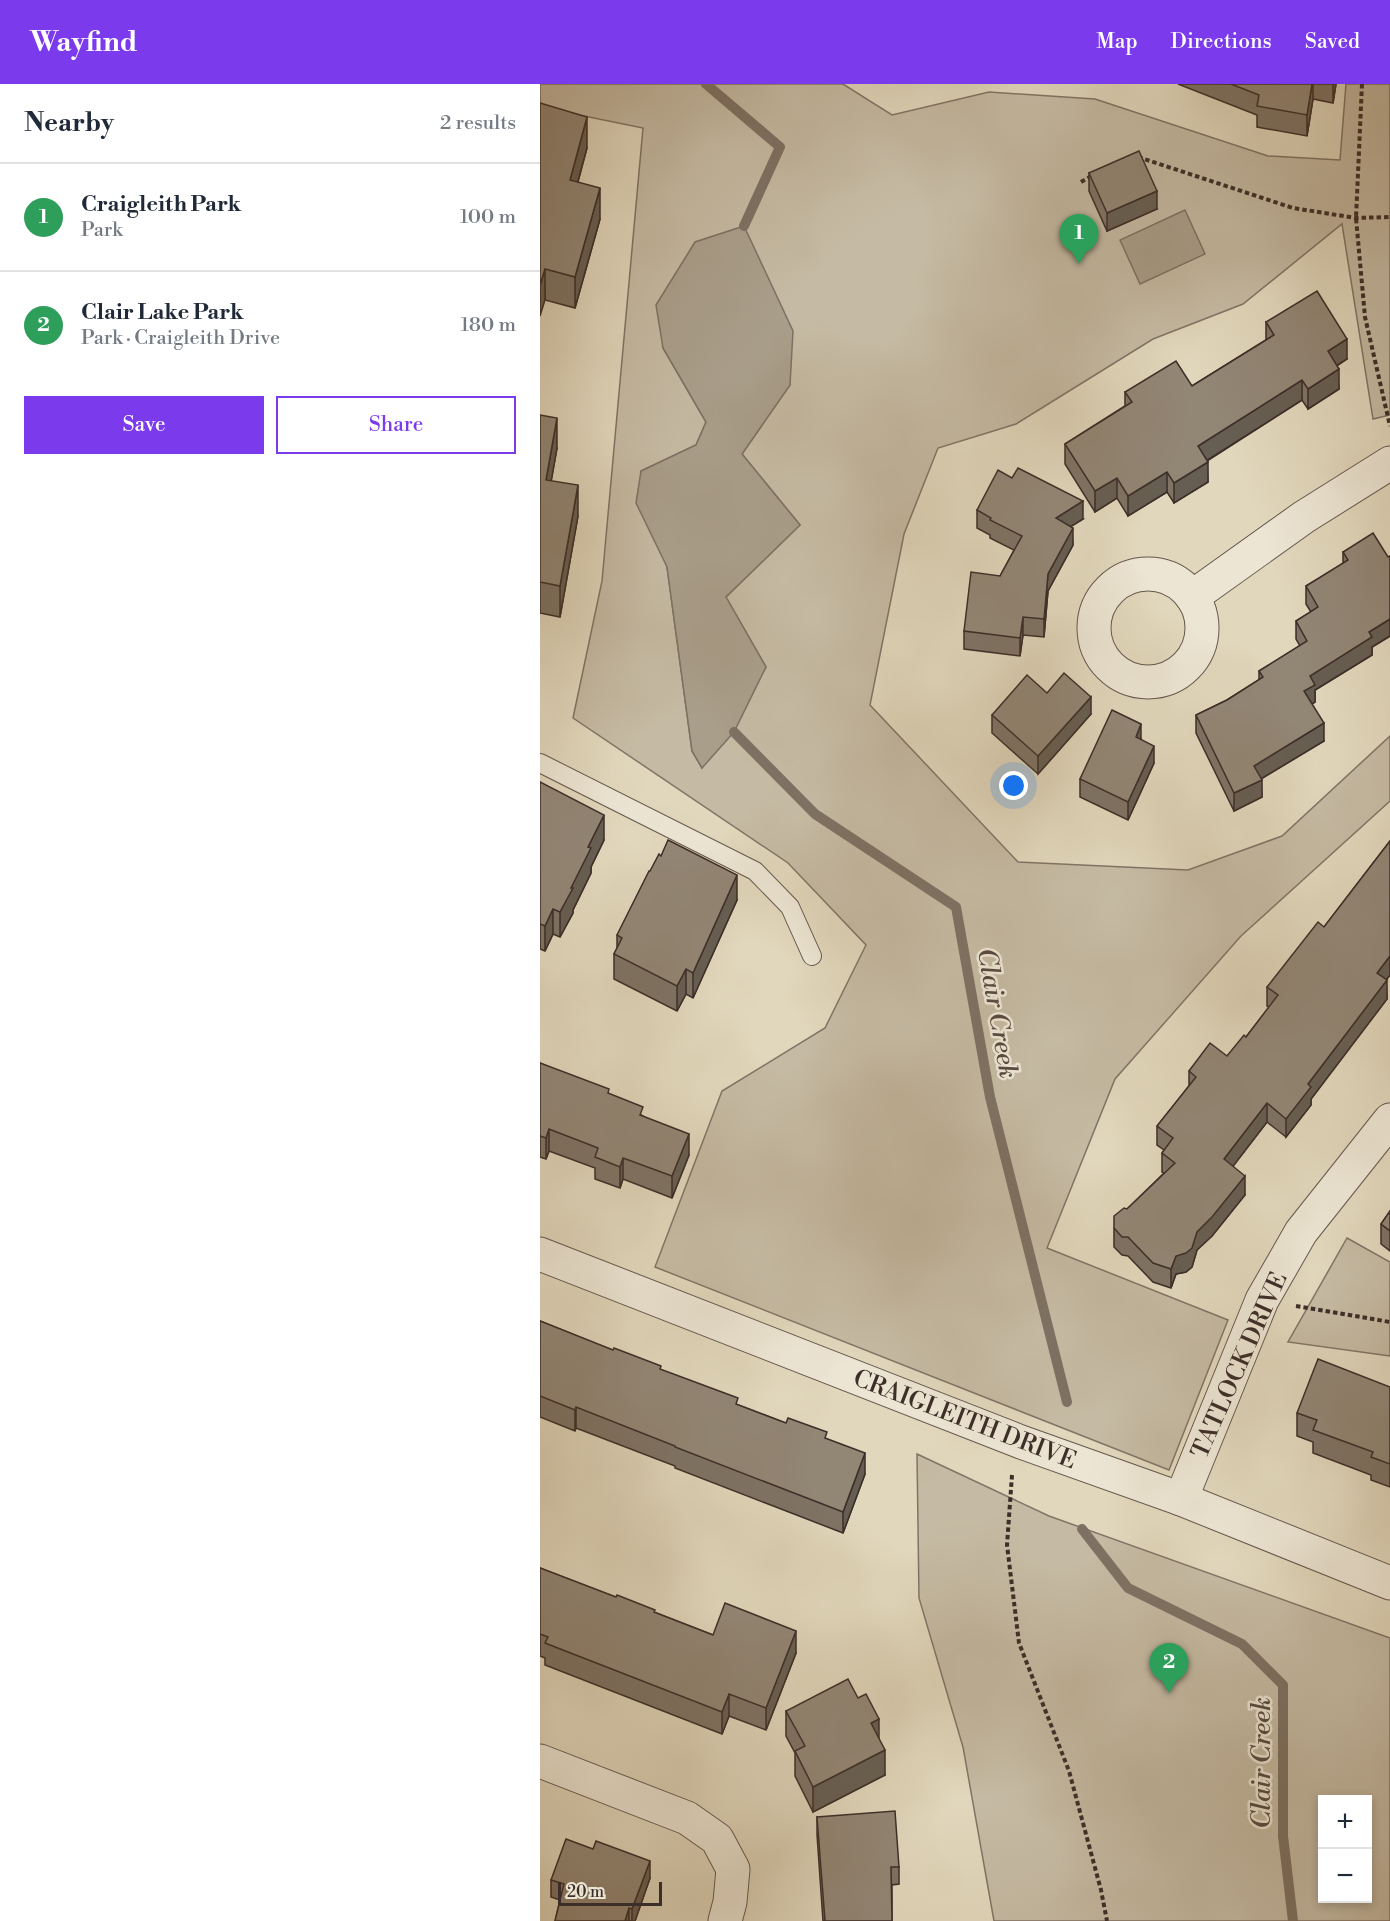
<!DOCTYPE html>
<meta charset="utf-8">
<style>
:root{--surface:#fff;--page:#f6f6f7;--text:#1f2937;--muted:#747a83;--line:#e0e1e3;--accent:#7c3aed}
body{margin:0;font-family:"Libre Bodoni",serif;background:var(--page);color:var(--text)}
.controls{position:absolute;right:18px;bottom:18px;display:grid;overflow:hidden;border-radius:0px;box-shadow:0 3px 9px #0003}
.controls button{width:54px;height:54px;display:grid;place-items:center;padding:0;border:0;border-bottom:2px solid var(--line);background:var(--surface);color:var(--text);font:30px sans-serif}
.scale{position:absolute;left:18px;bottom:15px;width:104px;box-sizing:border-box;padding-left:6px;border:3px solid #3d2e29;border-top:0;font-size:16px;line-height:21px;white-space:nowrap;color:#3d2e29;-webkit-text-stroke:4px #ece5d3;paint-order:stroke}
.you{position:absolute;left:474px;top:702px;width:21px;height:21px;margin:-15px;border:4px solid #fff;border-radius:50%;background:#1a73e8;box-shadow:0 0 0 9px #1a73e833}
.badge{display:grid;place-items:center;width:39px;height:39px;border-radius:50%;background:var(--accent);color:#fff;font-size:20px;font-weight:700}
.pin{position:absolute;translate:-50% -50px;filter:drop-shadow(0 2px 3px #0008)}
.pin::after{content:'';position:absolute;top:32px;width:21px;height:18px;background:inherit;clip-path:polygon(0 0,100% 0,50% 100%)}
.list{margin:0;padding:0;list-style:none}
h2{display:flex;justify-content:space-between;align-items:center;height:78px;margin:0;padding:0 24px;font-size:26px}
h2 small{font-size:20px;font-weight:400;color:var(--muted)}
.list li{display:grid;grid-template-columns:39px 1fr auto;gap:18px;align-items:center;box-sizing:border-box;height:108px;padding:0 24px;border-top:2px solid var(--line)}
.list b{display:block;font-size:22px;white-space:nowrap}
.list p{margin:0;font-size:20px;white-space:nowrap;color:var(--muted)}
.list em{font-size:20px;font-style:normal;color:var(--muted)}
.actions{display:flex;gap:12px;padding:18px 24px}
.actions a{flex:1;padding:14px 0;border:2px solid var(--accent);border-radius:0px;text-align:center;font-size:21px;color:var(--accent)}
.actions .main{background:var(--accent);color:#fff}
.map{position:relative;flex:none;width:850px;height:1837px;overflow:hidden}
header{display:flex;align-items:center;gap:36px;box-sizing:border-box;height:84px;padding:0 30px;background:var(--accent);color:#fff}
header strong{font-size:28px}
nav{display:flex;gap:33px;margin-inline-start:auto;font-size:21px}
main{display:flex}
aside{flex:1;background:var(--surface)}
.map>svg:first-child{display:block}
.green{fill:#c5baa3;stroke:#817466;stroke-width:1.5;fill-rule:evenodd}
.water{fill:#a99e8a;stroke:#7e7163;stroke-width:1.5}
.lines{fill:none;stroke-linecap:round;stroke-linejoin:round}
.stream{stroke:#7e7163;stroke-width:10}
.lane-casing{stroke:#66584e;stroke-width:20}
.street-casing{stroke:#66584e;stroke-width:35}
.path{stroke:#3d2e29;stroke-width:4;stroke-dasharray:4.5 3;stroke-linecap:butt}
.lane{stroke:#ece5d3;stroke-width:18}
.street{stroke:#ece5d3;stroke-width:33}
.wall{fill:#7e7365;stroke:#3d2e29;stroke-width:1.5}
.shaded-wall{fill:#665e52;stroke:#3d2e29;stroke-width:1.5}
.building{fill:#928675;stroke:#3d2e29;stroke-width:1.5}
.labels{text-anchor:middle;stroke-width:5;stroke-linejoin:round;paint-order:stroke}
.street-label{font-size:24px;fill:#3d2e29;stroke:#ece5d3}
.water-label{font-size:26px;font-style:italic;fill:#584a41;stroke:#ece5d3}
</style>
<header>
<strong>Wayfind</strong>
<nav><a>Map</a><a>Directions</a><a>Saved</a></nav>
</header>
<main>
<aside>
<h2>Nearby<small>2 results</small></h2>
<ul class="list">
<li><span class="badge" style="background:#2e9e5b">1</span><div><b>Craigleith Park</b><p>Park</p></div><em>100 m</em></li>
<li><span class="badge" style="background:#2e9e5b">2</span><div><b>Clair Lake Park</b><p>Park · Craigleith Drive</p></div><em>180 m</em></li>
</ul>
<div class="actions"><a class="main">Save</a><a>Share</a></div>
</aside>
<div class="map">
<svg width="850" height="1837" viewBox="0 0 850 1837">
<rect width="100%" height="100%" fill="#e1d7bc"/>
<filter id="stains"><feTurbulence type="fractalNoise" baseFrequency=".00333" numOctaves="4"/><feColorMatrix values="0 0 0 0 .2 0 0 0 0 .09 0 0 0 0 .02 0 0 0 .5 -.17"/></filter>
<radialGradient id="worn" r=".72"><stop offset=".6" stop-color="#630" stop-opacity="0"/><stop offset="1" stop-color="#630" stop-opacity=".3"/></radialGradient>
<g class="green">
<path d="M 0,0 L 303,0 L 352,31 L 449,8 L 555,15 L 728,72 L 800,76 L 806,0 L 850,0 L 850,331 L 833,335 L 802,140 L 703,220 L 613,255 L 476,340 L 398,364 L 364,450 L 330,621 L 478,778 L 648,786 L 742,752 L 850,652 L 850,717 L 701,852 L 575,995 L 507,1164 L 688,1236 L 629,1386 L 115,1183 L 182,1007 L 285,944 L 326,861 L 248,779 L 33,634 L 62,497 L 103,44 L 0,23 ZM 123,264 L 250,301 L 202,370 L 260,441 L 186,513 L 226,583 L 162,684 L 152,667 L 127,483 L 101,387 L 156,361 L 166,338 Z"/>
<path d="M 807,1154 L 850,1178 L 850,1272 L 748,1258 Z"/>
<path d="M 377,1370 L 509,1432 L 850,1554 L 850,1837 L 454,1837 L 423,1663 L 379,1514 ZM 782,1716 L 828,1716 L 828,1814 L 782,1814 Z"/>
</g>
<g class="water">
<path d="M 645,126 L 665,170 L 600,200 L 580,156 Z"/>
<path d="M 204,142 L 253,247 L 250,301 L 202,370 L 260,441 L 186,513 L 226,583 L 194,648 L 162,684 L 152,667 L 127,483 L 96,419 L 101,387 L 156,361 L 166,338 L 123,264 L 116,221 L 155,158 Z"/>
</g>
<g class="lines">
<g class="stream">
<path d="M 166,0 L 240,63 L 204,142"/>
<path d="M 194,648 L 275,730 L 416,823 L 450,1013 L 527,1318"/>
<path d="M 542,1445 L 588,1504 L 702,1560 L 743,1601 L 743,1752 L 753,1837"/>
</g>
<g class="lane-casing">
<path id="lane" d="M 0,679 L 215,787 L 250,823 L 272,872"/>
</g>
<g class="street-casing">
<g id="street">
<circle cx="608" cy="544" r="54"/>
<path d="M 652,513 L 764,433 L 850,379"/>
<path d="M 0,1170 L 481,1358 L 641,1415 L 850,1499"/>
<path d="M 641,1415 L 722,1216 L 761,1148 L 850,1036"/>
<path d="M 0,1677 L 147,1734 L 177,1755 L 193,1785 L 190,1818 L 185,1837"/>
</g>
</g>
<g class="path">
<path d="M 822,0 L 816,134 L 825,233 L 850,342"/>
<path d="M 598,73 L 753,124 L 816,134 L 850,133"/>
<path d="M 541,98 L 553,91"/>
<path d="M 756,1222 L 850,1238"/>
<path d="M 472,1391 L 467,1461 L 479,1559 L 529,1687 L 561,1806 L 567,1837"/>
</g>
<use href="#lane" class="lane"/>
<use href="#street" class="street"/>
</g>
<g class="wall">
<path d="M 638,0 L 796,0 L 793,19 L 773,15 L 767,52 L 717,43 L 717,31 Z"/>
<path d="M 0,19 L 47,64 L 38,98 L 60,135 L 35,224 L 5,216 Z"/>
<path d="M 549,89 L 617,125 L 567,147 L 549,107 Z"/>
<path d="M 726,238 L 807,275 L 797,282 L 799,305 L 768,325 L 762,316 L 667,377 L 668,398 L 634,419 L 627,408 L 588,432 L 577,414 L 555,428 L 525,380 L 525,360 L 585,322 L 585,308 L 652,302 L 726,256 Z"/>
<path d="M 0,331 L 17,364 L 11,397 L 38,432 L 20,533 L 0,529 Z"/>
<path d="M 437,426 L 543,435 L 531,442 L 533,461 L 508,507 L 504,553 L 483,551 L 480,572 L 424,565 L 424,547 L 460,492 L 474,466 L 450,454 L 450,451 L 437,444 Z"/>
<path d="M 803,468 L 848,473 L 850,472 L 850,552 L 832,563 L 832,571 L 775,606 L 775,618 L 772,620 L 784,657 L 721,695 L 722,713 L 694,727 L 656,649 L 656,631 L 687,616 L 719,596 L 719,587 L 760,562 L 756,555 L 756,537 L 771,528 L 766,520 L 766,502 L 803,480 Z"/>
<path d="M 507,609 L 551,630 L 498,690 L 452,649 L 452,631 Z"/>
<path d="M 601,655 L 614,679 L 588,736 L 540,713 L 540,695 Z"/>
<path d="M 0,698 L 64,756 L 51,783 L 51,789 L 33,826 L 33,829 L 20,853 L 13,850 L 5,867 L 0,865 Z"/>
<path d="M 850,757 L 850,891 L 846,896 L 847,915 L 771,1015 L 771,1021 L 746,1053 L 727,1038 L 693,1082 L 705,1111 L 672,1152 L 657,1166 L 652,1183 L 646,1188 L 636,1190 L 631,1204 L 613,1198 L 588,1172 L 582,1171 L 574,1163 L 574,1144 L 587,1125 L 624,1089 L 622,1088 L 622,1069 L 624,1066 L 617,1061 L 617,1042 L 649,1002 L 649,987 L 687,972 L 706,953 L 729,923 L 727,922 L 727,903 L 784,843 Z"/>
<path d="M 197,816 L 153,914 L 146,910 L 137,927 L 74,895 L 74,870 L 77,864 L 77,851 Z"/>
<path d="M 0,979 L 69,1010 L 103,1032 L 149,1071 L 132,1114 L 83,1095 L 80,1104 L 55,1095 L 55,1084 L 9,1067 L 6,1075 L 0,1073 Z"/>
<path d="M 850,1127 L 850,1167 L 841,1160 L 841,1140 Z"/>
<path d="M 0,1237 L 121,1286 L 198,1321 L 287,1355 L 325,1390 L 303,1449 L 135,1384 L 135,1382 L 36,1344 L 35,1347 L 0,1333 Z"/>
<path d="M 850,1303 L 850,1403 L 831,1396 L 831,1391 L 773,1369 L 773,1358 L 757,1352 L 757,1329 Z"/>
<path d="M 0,1484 L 173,1551 L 256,1569 L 226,1646 L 189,1632 L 182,1650 L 5,1581 L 5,1574 L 0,1572 Z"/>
<path d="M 246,1627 L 339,1655 L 345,1691 L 273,1728 L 255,1692 L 255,1669 L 246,1652 Z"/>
<path d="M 277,1733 L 359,1783 L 359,1800 L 352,1801 L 352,1837 L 283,1837 L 277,1751 Z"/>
<path d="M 110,1794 L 95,1837 L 15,1837 L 20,1816 L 11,1813 L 11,1796 Z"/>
</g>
<g class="shaded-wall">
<path d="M 772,0 L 773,0 L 773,15 L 767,52 L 767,31 Z"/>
<path d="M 793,0 L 796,0 L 793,19 Z"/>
<path d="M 47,33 L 47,64 L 30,126 L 30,96 Z"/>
<path d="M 60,104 L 60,135 L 35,224 L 35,193 Z"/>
<path d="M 617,107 L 617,125 L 567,147 L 567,129 Z"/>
<path d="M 5,185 L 5,216 L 0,232 L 0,201 Z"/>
<path d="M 807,255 L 807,275 L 788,287 L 788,267 Z"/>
<path d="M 799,285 L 799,305 L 768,325 L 768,305 Z"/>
<path d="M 762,296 L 762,316 L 658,382 L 658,362 Z"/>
<path d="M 17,334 L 17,364 L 6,427 L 6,396 Z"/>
<path d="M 668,378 L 668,398 L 634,419 L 634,399 Z"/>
<path d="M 627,388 L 627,408 L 588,432 L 588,412 Z"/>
<path d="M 577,394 L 577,414 L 555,428 L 555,407 Z"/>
<path d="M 38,401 L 38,432 L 20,533 L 20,502 Z"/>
<path d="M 543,417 L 543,435 L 516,452 L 516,434 Z"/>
<path d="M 533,444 L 533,461 L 508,507 L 504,553 L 504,535 L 508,490 Z"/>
<path d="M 483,533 L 483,551 L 480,572 L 480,554 Z"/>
<path d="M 850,535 L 850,552 L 832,563 L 832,571 L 775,606 L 775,618 L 764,625 L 764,607 L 770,592 L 829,548 Z"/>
<path d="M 551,613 L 551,630 L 498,690 L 498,672 Z"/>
<path d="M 784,639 L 784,657 L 714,699 L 714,682 Z"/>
<path d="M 601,640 L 601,658 L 596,653 Z"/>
<path d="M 614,662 L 614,679 L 588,736 L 588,718 Z"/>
<path d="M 722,696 L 722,713 L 694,727 L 694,709 Z"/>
<path d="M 64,731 L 64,756 L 51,783 L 51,789 L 33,826 L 33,829 L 20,853 L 20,828 L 48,763 Z"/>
<path d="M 197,791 L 197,816 L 153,914 L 153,889 Z"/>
<path d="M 13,825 L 13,850 L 5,867 L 5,842 Z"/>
<path d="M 850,872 L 850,891 L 837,907 L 837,889 Z"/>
<path d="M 146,885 L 146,910 L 137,927 L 137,902 Z"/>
<path d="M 847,896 L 847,915 L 771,1015 L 771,1021 L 746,1053 L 746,1035 L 768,1000 Z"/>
<path d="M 727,1019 L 727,1038 L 684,1094 L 684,1075 Z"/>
<path d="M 9,1045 L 9,1067 L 6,1075 L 6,1054 Z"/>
<path d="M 149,1050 L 149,1071 L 132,1114 L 132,1092 Z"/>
<path d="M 83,1074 L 83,1095 L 80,1104 L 80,1083 Z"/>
<path d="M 705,1092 L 705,1111 L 672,1152 L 657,1166 L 652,1183 L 646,1188 L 636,1190 L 631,1204 L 631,1185 L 636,1172 Z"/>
<path d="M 36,1323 L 36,1344 L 35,1347 L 35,1326 Z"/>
<path d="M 325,1369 L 325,1390 L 303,1449 L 303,1428 Z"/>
<path d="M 256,1547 L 256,1569 L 226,1646 L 226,1624 Z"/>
<path d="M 189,1610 L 189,1632 L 182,1650 L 182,1628 Z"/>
<path d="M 339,1635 L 339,1660 L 331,1639 Z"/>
<path d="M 345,1666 L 345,1691 L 273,1728 L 273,1703 Z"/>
<path d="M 110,1777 L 110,1794 L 95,1837 L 92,1837 L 92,1825 Z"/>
<path d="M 89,1824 L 89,1837 L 85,1837 Z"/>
</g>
<g class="building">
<path d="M 691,0 L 772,0 L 767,31 L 717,22 L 719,11 Z"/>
<path d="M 0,19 L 47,33 L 30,96 L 60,104 L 35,193 L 5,185 L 0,201 Z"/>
<path d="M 599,67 L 617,107 L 567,129 L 549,89 Z"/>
<path d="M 777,207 L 807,255 L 788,267 L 799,285 L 768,305 L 762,296 L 658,362 L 668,378 L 634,399 L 627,388 L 588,412 L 577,394 L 555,407 L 525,360 L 592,318 L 585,308 L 636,277 L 652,302 L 734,251 L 726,238 Z"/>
<path d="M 0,331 L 17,334 L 6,396 L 38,401 L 20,502 L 0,498 Z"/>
<path d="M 478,384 L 543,417 L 516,434 L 533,444 L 508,490 L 504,535 L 483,533 L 480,554 L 424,547 L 431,488 L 460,492 L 482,452 L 450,436 L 451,434 L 437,426 L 458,386 L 472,394 Z"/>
<path d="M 833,449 L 848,473 L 850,472 L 850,535 L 829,548 L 832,553 L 770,592 L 775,601 L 764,607 L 784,639 L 714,682 L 722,696 L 694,709 L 656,631 L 687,616 L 723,593 L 719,587 L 767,557 L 756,537 L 778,523 L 766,502 L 808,476 L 803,468 Z"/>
<path d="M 524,589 L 551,613 L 498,672 L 452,631 L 487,591 L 507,609 Z"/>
<path d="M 572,626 L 601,640 L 596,653 L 614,662 L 588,718 L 540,695 Z"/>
<path d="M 0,698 L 64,731 L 48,763 L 51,764 L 31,804 L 33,804 L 20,828 L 13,825 L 5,842 L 0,840 Z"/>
<path d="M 128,756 L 197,791 L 153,889 L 146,885 L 137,902 L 74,870 L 82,854 L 77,851 L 109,787 L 110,787 L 119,770 L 121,772 Z"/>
<path d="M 850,757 L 850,872 L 837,889 L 847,896 L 768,1000 L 771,1003 L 746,1035 L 727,1019 L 684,1075 L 705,1092 L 672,1133 L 657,1148 L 652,1164 L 646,1169 L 636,1172 L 631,1185 L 613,1179 L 588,1153 L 582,1153 L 574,1144 L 574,1132 L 584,1124 L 587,1125 L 635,1079 L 622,1069 L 633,1054 L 617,1042 L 656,993 L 649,987 L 670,959 L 687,972 L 704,951 L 706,953 L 738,911 L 727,903 L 778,838 L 784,843 Z"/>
<path d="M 0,979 L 69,1005 L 68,1009 L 103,1023 L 100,1031 L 149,1050 L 132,1092 L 83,1074 L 80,1083 L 55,1073 L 58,1064 L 9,1045 L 6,1054 L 0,1052 Z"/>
<path d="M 850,1127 L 850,1147 L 841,1140 Z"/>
<path d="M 0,1237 L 73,1266 L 74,1264 L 121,1282 L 120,1285 L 198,1314 L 196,1320 L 246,1339 L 248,1334 L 287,1348 L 285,1354 L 325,1369 L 303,1428 L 135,1363 L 135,1362 L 36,1323 L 35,1326 L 0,1312 Z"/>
<path d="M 778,1275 L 850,1303 L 850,1380 L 831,1373 L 833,1368 L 773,1346 L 777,1336 L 757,1329 Z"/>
<path d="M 0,1484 L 76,1513 L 77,1511 L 115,1526 L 114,1528 L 173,1551 L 185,1519 L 256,1547 L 226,1624 L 189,1610 L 182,1628 L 5,1559 L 8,1553 L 0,1550 Z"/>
<path d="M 308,1595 L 318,1614 L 326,1610 L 339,1635 L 331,1639 L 345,1666 L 273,1703 L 255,1667 L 265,1662 L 246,1627 Z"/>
<path d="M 355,1727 L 359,1783 L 351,1783 L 352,1837 L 285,1837 L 277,1733 Z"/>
<path d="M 26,1755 L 53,1765 L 56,1757 L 110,1777 L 92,1825 L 89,1824 L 85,1837 L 15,1837 L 24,1800 L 11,1796 Z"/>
</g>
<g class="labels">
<g class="street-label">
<text transform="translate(699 1281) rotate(-66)" y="8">TATLOCK DRIVE</text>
<text transform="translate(425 1335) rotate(21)" y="8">CRAIGLEITH DRIVE</text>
</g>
<g class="water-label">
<text transform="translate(458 929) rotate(80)" y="9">Clair Creek</text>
<text transform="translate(721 1679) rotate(-90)" y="9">Clair Creek</text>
</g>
</g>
<rect width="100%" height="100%" filter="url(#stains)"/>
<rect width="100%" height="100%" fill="url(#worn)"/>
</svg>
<div class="controls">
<button>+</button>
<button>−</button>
</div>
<div class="scale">20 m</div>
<div class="you"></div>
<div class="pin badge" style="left:539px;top:180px;background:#2e9e5b">1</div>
<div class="pin badge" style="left:629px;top:1609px;background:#2e9e5b">2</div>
</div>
</main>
